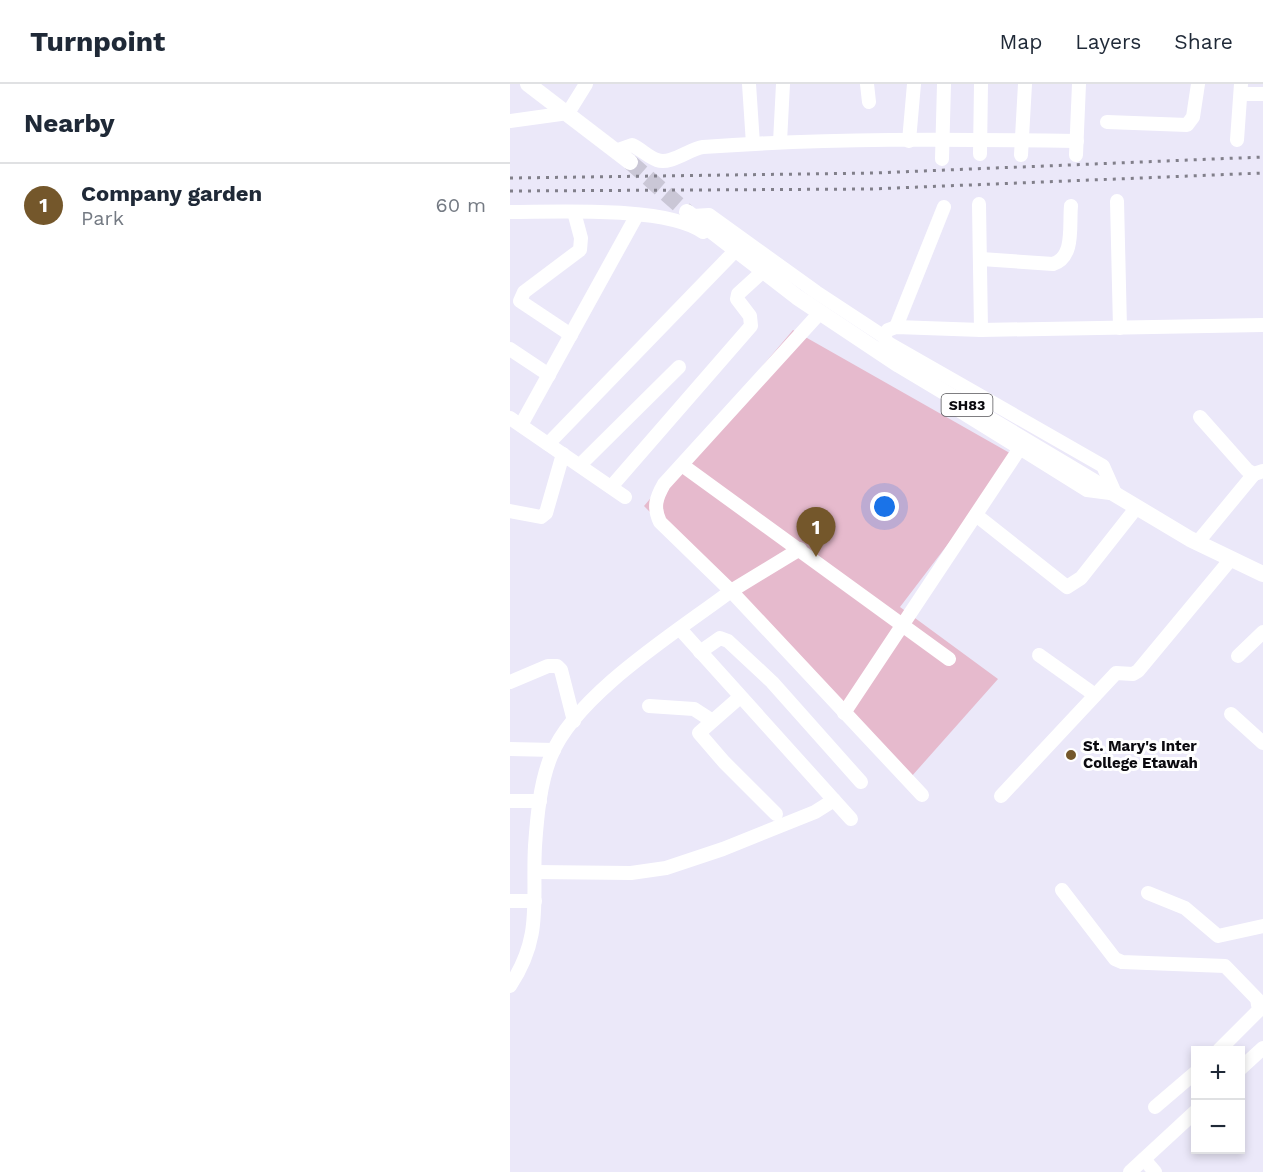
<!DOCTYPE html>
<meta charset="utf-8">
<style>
:root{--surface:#fff;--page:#f6f6f7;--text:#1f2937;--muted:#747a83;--line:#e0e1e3;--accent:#74572b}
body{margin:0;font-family:"Work Sans",sans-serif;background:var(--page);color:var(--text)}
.controls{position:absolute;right:18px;bottom:18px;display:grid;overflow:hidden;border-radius:0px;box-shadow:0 3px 9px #0003}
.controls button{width:54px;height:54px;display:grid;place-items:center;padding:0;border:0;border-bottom:2px solid var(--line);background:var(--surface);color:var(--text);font:30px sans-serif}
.you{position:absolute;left:375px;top:423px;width:21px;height:21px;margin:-15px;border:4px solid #fff;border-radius:50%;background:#1a73e8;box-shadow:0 0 0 9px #1a73e833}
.badge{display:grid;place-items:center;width:39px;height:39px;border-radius:50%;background:var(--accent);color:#fff;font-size:20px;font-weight:700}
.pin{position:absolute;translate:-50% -50px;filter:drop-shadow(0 2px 3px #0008)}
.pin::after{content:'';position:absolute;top:32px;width:21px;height:18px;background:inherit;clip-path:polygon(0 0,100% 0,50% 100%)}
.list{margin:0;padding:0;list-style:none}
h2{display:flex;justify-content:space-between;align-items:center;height:78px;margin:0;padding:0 24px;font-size:26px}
h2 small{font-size:20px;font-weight:400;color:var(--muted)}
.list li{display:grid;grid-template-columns:39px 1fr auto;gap:18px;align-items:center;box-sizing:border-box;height:84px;padding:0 24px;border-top:2px solid var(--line)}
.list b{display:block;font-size:22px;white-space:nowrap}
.list p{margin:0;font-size:20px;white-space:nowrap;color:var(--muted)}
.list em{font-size:20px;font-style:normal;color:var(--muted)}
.map{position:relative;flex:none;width:753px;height:1088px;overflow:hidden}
header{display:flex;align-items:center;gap:36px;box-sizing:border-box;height:84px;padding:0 30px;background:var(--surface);border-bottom:2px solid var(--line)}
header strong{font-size:28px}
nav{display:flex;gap:33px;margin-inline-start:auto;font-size:21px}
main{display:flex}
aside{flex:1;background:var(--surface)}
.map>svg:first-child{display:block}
.green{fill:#e6bacd}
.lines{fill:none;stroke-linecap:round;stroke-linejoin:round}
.major-tunnel{stroke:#cac7d6;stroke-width:16;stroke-dasharray:16 8;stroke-linecap:butt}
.minor{stroke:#fff;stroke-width:14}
.major{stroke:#fff;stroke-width:16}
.rail{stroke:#817f8a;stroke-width:3;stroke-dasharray:3 6;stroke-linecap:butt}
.poi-dot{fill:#74572b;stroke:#fff;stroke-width:2}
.labels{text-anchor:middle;stroke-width:6;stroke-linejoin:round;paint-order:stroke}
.shield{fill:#fff;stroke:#555458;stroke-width:1.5}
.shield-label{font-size:14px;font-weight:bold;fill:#0c0b10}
.poi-label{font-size:15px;font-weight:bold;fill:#0c0b10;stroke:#fff;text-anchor:start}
</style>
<header>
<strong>Turnpoint</strong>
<nav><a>Map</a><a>Layers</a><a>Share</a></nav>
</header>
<main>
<aside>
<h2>Nearby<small></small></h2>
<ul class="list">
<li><span class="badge">1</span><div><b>Company garden</b><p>Park</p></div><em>60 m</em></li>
</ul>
</aside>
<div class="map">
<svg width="753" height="1088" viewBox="0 0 753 1088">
<rect width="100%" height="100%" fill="#ebe8f9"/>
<path class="green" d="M 283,246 L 505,372 L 390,523 L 488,595 L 401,693 L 134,422 Z"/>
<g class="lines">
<path class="major-tunnel" d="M 120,78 L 177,128"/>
<g class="minor">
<path d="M 239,0 L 243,60"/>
<path d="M 357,0 L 359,18"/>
<path d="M 731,10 L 753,10"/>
<path d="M 0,37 L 58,29 L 76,0"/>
<path d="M 597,38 L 677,41 L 683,33 L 688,0"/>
<path d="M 727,56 L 731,0"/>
<path d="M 399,57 L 404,0"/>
<path d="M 270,58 L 273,0"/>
<path d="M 105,67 L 122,61 C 131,65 138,73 147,76 C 161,81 179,65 193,63 C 318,54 442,55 567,57"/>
<path d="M 470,70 L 471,0"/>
<path d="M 511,71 L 515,0"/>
<path d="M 566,71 L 569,0"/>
<path d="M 432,75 L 434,0"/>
<path d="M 607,117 L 610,244"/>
<path d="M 469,120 L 471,246"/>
<path d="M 0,128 C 48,128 156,122 193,148"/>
<path d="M 183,132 L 199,131 L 306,208 L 373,252"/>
<path d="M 471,175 L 543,180 C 565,173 559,142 561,122"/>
<path d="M 386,243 L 434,123"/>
<path d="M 61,251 L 10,217 L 14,208 L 70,166 L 71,154 L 64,128"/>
<path d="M 0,265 L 39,291"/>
<path d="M 450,327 L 577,406 L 600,409"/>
<path d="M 690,333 L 737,386 L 744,390 L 753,387"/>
<path d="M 0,334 L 115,413"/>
<path d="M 11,341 L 127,131"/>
<path d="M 38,360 L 223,169"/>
<path d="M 70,381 L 169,283"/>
<path d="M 172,381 L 439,575"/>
<path d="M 101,403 L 241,242 L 240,232 L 227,215 L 228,210 L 250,190"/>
<path d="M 605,409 L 593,382 L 378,259 L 373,252 L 378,246 L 386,243 L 471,246 L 753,241"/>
<path d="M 0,427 L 31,433 L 36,429 L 53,370"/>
<path d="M 466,431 L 557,503 L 571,494 L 627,423"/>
<path d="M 687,459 L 744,390"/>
<path d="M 290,465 L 221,507 L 412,711"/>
<path d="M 170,545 L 341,735"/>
<path d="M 190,568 L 210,554 L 218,557 L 262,598 L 351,698"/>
<path d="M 529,571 L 585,611"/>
<path d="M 728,572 L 753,548"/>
<path d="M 0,598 L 38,582 L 47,582 L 51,586 L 64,637"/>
<path d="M 230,613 L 189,649 L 214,678 L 266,730"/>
<path d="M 139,622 L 184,625 L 201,636"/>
<path d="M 334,629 L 510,364"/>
<path d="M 721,630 L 753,659"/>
<path d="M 0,665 L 44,666"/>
<path d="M 491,712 L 606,589 L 623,590 L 628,587 L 721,475"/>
<path d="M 0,717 L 30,717"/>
<path d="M 25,788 L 121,789 L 156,784 L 213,765 L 305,728 L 324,716"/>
<path d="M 552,806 L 605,875 L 612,878 L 715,882 L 747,915 L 749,926 L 709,966"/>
<path d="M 638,809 L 675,824 L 708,852 L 753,842"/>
<path d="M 0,817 L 25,817"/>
<path d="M 0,902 C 33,852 22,817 25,762 C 27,733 30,699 41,672 C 66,610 168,547 221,507 L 150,438 C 143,423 146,414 154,400 L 306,233"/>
<path d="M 730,985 L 753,964"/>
<path d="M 645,1023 L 686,988"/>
<path d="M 634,1075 L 645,1088"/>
<path d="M 620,1088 L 686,1027"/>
</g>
<g class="major">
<path d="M 18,0 L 120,78"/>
<path d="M 177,128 L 287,213 L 389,281 L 680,455 L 753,490"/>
</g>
<g class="rail">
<path d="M 0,94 L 364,89 L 753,73"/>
<path d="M 0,107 L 361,105 L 753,89"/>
</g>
</g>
<circle class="poi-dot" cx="561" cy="671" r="6"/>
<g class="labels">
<rect class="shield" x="431.5" y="310" width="51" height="22" rx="4.5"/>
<g class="shield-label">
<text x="457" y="326">SH83</text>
</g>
<g class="poi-label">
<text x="573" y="667">St. Mary's Inter<tspan x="573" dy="17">College Etawah</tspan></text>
</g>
</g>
</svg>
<div class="controls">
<button>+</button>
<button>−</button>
</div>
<div class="you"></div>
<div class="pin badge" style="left:306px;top:473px">1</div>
</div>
</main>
